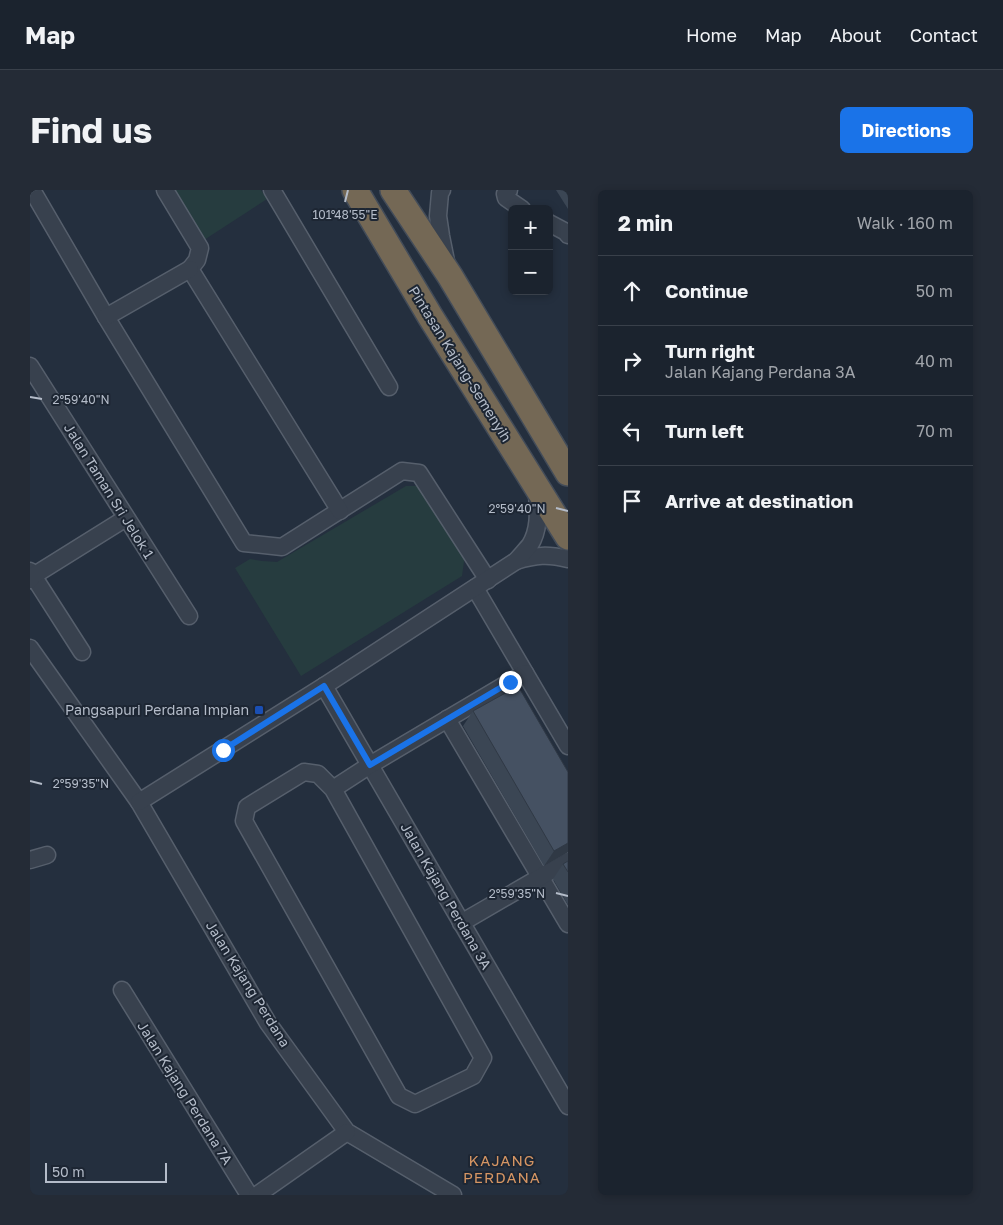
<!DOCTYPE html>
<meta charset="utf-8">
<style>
:root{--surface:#1b232e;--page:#242b36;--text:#f1f3f6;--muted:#a0a4aa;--line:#39404a;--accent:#1a73e8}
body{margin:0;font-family:"Golos Text",sans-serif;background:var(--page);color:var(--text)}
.controls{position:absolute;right:15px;top:15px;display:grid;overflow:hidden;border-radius:8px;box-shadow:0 2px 8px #0003}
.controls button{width:45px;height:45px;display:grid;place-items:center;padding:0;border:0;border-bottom:1px solid var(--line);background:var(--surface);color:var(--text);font:25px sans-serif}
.scale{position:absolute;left:15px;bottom:12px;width:122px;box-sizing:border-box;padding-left:5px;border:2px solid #b4bcc9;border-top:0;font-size:14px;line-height:18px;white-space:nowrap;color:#b4bcc9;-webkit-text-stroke:4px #1d2633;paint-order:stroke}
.stop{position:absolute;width:15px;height:15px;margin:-11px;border:4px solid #1a73e8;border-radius:50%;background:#fff}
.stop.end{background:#1a73e8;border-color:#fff;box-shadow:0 1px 5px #0008}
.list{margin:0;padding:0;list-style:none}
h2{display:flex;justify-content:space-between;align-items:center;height:65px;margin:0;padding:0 20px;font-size:21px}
h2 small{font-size:16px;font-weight:400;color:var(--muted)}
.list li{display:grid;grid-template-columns:32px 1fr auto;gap:15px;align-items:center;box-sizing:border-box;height:70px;padding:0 20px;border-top:1px solid var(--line)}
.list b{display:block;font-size:19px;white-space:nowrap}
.list p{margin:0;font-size:16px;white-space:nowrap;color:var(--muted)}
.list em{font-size:16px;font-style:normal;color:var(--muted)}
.icon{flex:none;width:28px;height:28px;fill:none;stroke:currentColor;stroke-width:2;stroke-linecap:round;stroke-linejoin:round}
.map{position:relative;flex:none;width:538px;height:1005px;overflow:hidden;border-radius:8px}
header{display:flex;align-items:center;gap:30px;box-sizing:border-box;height:70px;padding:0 25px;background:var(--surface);border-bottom:1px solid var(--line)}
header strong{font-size:24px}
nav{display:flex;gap:28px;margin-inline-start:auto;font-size:18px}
.intro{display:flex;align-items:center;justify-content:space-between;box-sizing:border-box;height:120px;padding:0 30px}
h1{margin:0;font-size:35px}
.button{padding:12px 22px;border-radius:8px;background:var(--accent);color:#fff;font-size:18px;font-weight:700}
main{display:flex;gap:30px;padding:0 30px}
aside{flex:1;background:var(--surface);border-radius:8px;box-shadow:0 2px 8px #0003}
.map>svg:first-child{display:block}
.green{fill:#263c3f}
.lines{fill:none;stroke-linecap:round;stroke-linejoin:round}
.minor-casing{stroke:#565f6c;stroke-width:19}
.highway-casing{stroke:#434c59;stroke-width:28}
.minor{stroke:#38414e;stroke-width:16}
.highway{stroke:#746855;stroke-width:25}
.wall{fill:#3b4654}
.shaded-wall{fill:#303945}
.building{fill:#455162;stroke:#303945}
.route{stroke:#1a73e8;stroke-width:6}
.ticks{fill:none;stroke:#b4bcc9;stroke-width:2}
.transit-dot{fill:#1a4fb4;stroke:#1d2633;stroke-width:2}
.labels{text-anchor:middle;stroke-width:4;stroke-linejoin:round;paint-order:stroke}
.street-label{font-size:14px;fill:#b4bcc9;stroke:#1d2633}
.poi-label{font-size:14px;fill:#b4bcc9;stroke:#1d2633;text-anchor:end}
.neighbourhood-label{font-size:15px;letter-spacing:1px;fill:#d59563;stroke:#1d2633}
.ticks-label{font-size:12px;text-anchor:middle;fill:#b4bcc9;stroke:#1d2633;stroke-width:4;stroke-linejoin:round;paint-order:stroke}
</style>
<header>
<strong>Map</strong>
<nav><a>Home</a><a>Map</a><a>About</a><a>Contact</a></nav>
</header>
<div class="intro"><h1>Find us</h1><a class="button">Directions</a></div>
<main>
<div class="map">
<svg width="538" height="1005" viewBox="0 0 538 1005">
<rect width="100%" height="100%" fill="#242f3e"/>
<g class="green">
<path d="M 143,0 L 231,0 L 237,9 L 174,50 Z"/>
<path d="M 376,296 L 390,296 L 435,364 L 432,386 L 271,486 L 205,378 L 220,369 L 232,371 L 247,372 Z"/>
</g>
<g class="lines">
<g class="minor-casing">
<g id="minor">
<path d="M 2,0 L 76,127 L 214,353 L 252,357 L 372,281 L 389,283 L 458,390"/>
<path d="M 135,0 L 170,58 L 167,70 L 160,79 L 310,321"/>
<path d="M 242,0 L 359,197"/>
<path d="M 412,0 L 410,3 L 408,26 L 411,46 L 416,71"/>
<path d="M 479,0 L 475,4 L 476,8 L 492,19"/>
<path d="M 519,33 L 536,42 L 538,45"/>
<path d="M 76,127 L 160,79"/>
<path d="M 0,176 L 159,426"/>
<path d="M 486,371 C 506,365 518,364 538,369"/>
<path d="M 0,381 L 52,462"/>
<path d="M 0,390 L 3,386 L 96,328"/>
<path d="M 445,398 L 538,556"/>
<path d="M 0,458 L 109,612 L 238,833 L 317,942 L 423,1005"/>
<path d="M 294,496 L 538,916"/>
<path d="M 417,529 L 538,734"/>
<path d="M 303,599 L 453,868 L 443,886 L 385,914 L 369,906 L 214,631 L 217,617 L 274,582 L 288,584 L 303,599 L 340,575 L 495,483"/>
<path d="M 109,612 L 294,496 L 486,371 C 491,365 496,360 500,355 C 510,339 508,320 507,302"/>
<path d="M 0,670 L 17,665"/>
<path d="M 431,733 L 538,671"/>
<path d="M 92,800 L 219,1005"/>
<path d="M 227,1005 L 317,942"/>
</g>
</g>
<g class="highway-casing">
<g id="highway">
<path d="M 325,0 L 400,126 L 538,347"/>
<path d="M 363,0 L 420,86 L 538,283"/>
</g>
</g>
<use href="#minor" class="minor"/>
<use href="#highway" class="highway"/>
</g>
<g class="wall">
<path d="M 526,0 L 538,0 L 538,19 Z"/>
<path d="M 443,521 L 538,582 L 538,662 L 514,676 L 433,536 Z"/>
<path d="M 538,671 L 538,715 L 523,689 L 533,674 Z"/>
</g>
<path class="shaded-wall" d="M 538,653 L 538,662 L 514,676 L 524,661 Z"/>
<g class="building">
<path d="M 488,496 L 538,582 L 538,653 L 524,661 L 443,521 Z"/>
<path d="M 538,671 L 538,682 L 533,674 Z"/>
</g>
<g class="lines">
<path class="route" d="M 193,560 L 294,496 L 340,575 L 480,492"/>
</g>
<path class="ticks" d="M 315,12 L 318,0M 0,207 L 12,209M 526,318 L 538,321M 0,591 L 12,594M 526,703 L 538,706"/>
<rect class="transit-dot" x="224" y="515" width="10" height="10" rx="2.5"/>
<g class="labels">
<g class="street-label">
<text transform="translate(430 174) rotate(58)" y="5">Pintasan Kajang-Semenyih</text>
<text transform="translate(79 301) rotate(58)" y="5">Jalan Taman Sri Jelok 1</text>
<text transform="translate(416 706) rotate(60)" y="5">Jalan Kajang Perdana 3A</text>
<text transform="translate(218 794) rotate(58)" y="5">Jalan Kajang Perdana</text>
<text transform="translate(155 903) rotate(58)" y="5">Jalan Kajang Perdana 7A</text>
</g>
<g class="poi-label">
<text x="219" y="525">Pangsapuri Perdana Impian</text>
</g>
<g class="neighbourhood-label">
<text x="472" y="976">KAJANG<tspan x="472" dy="17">PERDANA</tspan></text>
</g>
</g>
<g class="ticks-label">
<text x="315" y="29">101°48'55"E</text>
<text x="51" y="214">2°59'40"N</text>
<text x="487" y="323">2°59'40"N</text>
<text x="51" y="598">2°59'35"N</text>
<text x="487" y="708">2°59'35"N</text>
</g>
</svg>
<div class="controls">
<button>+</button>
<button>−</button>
</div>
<div class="scale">50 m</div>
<div class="stop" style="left:193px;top:560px"></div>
<div class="stop end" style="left:480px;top:492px"></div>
</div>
<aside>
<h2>2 min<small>Walk · 160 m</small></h2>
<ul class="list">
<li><svg class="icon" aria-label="ahead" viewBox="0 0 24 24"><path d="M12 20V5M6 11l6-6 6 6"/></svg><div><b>Continue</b></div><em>50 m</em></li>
<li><svg class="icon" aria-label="right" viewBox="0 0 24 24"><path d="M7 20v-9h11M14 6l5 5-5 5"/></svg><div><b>Turn right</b><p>Jalan Kajang Perdana 3A</p></div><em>40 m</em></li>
<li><svg class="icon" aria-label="left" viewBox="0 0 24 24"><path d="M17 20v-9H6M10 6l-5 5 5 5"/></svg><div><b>Turn left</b></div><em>70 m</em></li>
<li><svg class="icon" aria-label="arrive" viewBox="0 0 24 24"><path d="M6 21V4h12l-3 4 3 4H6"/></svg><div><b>Arrive at destination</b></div></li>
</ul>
</aside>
</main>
